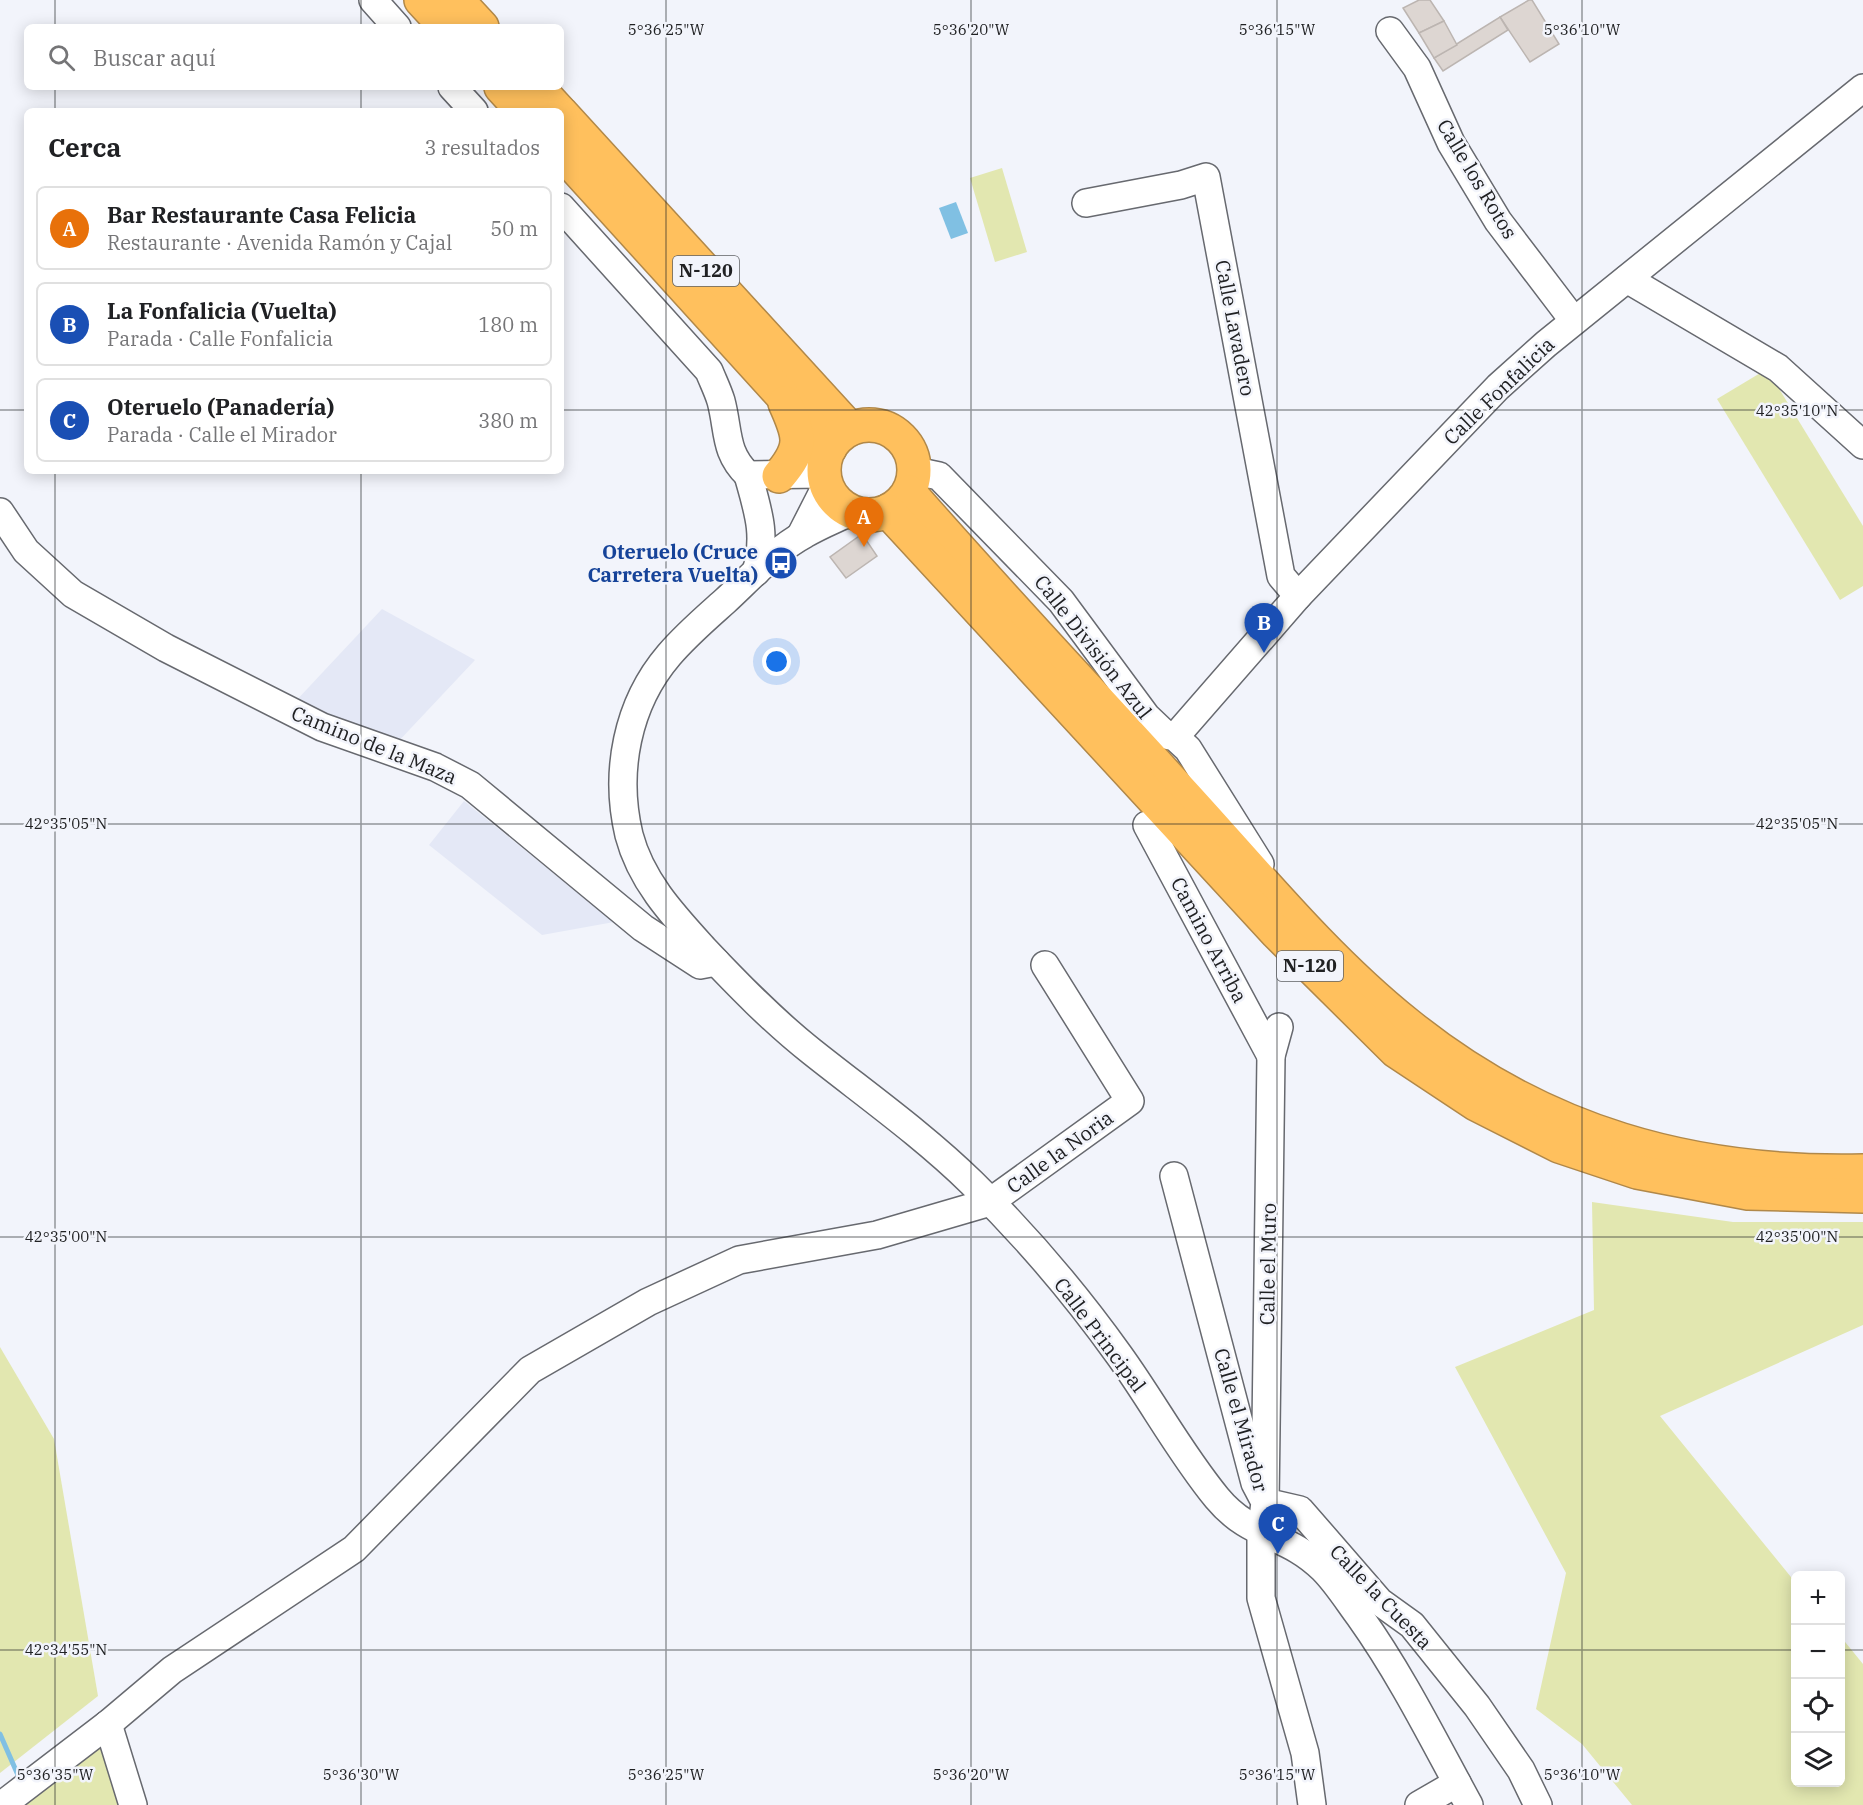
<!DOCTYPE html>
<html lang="es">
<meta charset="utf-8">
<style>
:root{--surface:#fff;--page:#f2f2f2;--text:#202124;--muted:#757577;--line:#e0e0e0;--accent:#307583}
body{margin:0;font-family:"IBM Plex Serif",serif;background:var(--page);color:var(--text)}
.controls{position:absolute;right:18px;bottom:18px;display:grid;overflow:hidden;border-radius:9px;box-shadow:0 3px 15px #0003}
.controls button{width:54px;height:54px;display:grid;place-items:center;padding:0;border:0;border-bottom:2px solid var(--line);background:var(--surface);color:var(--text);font:30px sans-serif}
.you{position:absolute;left:777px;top:662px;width:21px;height:21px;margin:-15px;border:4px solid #fff;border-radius:50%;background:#1a73e8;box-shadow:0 0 0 9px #1a73e833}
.badge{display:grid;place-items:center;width:39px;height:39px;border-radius:50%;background:var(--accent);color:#fff;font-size:20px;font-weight:700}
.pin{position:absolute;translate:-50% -50px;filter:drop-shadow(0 2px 3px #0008)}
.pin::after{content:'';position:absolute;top:32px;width:21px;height:18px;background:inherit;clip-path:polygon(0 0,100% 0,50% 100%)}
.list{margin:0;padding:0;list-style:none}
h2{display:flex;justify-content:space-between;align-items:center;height:78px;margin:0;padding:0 24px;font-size:26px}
h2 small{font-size:20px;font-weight:400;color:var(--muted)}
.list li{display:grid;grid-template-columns:39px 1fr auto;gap:18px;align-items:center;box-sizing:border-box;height:84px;margin:0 12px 12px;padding:0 12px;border:2px solid var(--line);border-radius:9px}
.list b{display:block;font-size:22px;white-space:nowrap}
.list p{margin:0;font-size:20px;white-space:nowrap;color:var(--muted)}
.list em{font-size:20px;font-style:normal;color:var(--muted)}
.icon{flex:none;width:33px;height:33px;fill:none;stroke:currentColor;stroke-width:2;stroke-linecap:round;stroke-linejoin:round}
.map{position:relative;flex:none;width:1863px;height:1805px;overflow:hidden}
.search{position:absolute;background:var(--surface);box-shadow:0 3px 15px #0003;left:24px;top:24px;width:540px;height:66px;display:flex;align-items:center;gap:15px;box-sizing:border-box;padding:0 21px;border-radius:9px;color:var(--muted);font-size:22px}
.panel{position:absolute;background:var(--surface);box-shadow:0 3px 15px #0003;left:24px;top:108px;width:540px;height:366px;border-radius:9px}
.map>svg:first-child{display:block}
.built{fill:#e4e8f6}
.green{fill:#e2e7b0}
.water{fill:#80c0e3}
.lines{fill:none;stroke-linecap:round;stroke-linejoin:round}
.stream{stroke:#80c0e3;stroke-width:5}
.building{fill:#ddd6d2;stroke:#bcb5b1;stroke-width:1.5}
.minor-casing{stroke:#67696f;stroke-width:30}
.highway-casing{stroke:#b18849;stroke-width:36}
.minor{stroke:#fff;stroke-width:27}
.highway{stroke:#ffc05d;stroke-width:33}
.ticks{fill:none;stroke:#202123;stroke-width:1.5;stroke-opacity:0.45}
.labels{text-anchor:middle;stroke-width:5;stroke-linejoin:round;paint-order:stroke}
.shield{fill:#f2f4fb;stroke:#5f6064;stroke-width:1.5}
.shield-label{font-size:18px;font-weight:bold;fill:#202123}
.street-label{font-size:20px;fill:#202123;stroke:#f2f4fb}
.transit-label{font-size:20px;font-weight:bold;fill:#164399;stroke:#f2f4fb;text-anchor:end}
.ticks-label{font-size:15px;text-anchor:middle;fill:#202123;stroke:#f2f4fb;stroke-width:5;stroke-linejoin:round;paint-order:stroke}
</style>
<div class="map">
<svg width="1863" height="1805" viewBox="0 0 1863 1805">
<rect width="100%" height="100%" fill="#f2f4fb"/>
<g class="built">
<path d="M 382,609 L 475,660 L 395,745 L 294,703 Z"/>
<path d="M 464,801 L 614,922 L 542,935 L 429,845 Z"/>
</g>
<g class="green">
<path d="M 1002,168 L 1027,252 L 995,262 L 970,178 Z"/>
<path d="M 1767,369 L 1863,526 L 1863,586 L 1840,600 L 1717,399 Z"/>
<path d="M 1592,1202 L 1733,1222 L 1863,1222 L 1863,1325 L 1660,1416 L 1795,1582 L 1796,1782 L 1840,1782 L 1841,1637 L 1863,1664 L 1863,1805 L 1632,1805 L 1582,1744 L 1536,1709 L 1566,1573 L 1455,1367 L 1594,1310 Z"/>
<path d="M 0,1347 L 54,1439 L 98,1696 L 0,1773 Z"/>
<path d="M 104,1744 L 124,1805 L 26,1805 Z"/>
</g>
<path class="water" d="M 956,202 L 968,233 L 951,239 L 939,208 Z"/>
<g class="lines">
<path class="stream" d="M 0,1734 L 21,1782"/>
</g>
<g class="building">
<path d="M 1419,0 L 1430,0 L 1444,21 L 1419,33 L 1403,8 Z"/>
<path d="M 1529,0 L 1532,0 L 1559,44 L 1530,62 L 1500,17 Z"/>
<path d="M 1500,17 L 1508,30 L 1443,71 L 1434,58 Z"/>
<path d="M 1444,21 L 1457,45 L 1434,58 L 1419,33 Z"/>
<path d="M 862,534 L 877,556 L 846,578 L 830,557 Z"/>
</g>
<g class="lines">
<g class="minor-casing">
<g id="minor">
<path d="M 373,0 L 397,27"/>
<path d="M 1390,31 L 1417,68 L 1451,143 L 1498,221 L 1574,321"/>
<path d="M 452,87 L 474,111"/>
<path d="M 1086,203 L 1181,185 L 1206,177 L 1281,576 L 1298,596"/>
<path d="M 561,207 L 709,371 C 713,381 718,391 721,401 C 729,431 724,452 748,475 L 824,474"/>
<path d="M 1627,279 L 1778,368 L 1863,445"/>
<path d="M 915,471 L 939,476 L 1061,601 L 1146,716 L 1166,735 L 1175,737 L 1188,749 L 1260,864"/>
<path d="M 748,475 C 758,511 767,535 756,572"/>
<path d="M 852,511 C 836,519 820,525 805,534 C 775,550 750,578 725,601 C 706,618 686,635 669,655 C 627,704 614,772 629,835 C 641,881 673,915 704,949 C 738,985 773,1021 811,1051 C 865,1094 923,1135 972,1183 C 1025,1235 1076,1295 1119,1355 C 1153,1402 1180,1453 1217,1498 C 1251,1539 1287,1533 1323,1569 C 1337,1583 1348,1601 1360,1617 C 1402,1676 1434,1741 1469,1805"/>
<path d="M 0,512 L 26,551 L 73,594 L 166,648 L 322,727 L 435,767 L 470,785 L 643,928 L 700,965 L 716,962"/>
<path d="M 801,535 L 827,484"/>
<path d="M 1175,737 L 1298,596 L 1498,387 L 1546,344 L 1863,88"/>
<path d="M 1147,825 L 1271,1056"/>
<path d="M 1279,1027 L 1271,1056 L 1265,1502 L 1300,1510 L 1380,1602 L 1412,1625 L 1477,1706 L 1521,1770 L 1538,1805"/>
<path d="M 1174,1176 L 1255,1483 L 1265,1502 L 1261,1535 L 1261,1598 L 1305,1753 L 1312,1805"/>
<path d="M 108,1724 L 133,1805"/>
<path d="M 2,1805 L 108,1724 L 172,1670 L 354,1549 L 530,1370 L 648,1302 L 739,1260 L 877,1235 L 990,1202 L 1130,1101 L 1045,965"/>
<path d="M 1419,1805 L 1457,1783"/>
</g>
</g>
<g class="highway-casing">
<g id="highway">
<path d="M 421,0 L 446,27"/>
<path d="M 457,0 L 482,27"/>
<path d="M 501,87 L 523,111"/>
<path d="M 537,87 L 559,111"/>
<path d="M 561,113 L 850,429"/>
<path d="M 561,152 L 830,448"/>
<circle cx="869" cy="470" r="45"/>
<path d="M 779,476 C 804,447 800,436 785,403"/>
<path d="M 909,492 C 996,592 1088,689 1177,787 C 1251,867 1322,956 1407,1024 C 1542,1133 1692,1175 1863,1171"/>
<path d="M 888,511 L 1277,933 L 1396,1051 L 1476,1104 L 1559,1146 L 1637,1172 L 1748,1193 L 1863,1196"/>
</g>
</g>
<use href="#minor" class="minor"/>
<use href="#highway" class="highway"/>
</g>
<path class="ticks" d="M 55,0 L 55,27M 361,0 L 361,27M 666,0 L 666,1805M 971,0 L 971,1805M 1277,0 L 1277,1805M 1582,0 L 1582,1805M 55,87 L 55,111M 361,87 L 361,111M 0,410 L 27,410M 561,410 L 1863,410M 55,471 L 55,1805M 361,471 L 361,1805M 0,824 L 1863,824M 0,1237 L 1863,1237M 0,1650 L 1796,1650M 1840,1650 L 1863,1650"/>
<defs>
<g id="bus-disc" transform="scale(1.725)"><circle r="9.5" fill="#1a4fb4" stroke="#f2f4fb"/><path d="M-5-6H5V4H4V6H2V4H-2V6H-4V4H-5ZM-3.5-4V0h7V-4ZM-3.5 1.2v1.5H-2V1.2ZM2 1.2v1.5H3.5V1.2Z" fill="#fff"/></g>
</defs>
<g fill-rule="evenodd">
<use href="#bus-disc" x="781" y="563"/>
</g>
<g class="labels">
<g class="shield">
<rect x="673" y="256" width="66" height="30" rx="4.5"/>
<rect x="1277" y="951" width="66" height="30" rx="4.5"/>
</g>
<g class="shield-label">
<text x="706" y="277">N-120</text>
<text x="1310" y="972">N-120</text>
</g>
<g class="street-label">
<text transform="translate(1477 179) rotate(59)" y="7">Calle los Rotos</text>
<text transform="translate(1235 328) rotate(79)" y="7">Calle Lavadero</text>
<text transform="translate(1499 391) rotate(-44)" y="7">Calle Fonfalicia</text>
<text transform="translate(1093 647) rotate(52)" y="7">Calle División Azul</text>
<text transform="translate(374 745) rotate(22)" y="7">Camino de la Maza</text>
<text transform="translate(1209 940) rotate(62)" y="7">Camino Arriba</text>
<text transform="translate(1060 1152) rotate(-36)" y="7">Calle la Noria</text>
<text transform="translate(1268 1264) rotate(-89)" y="7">Calle el Muro</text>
<text transform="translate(1100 1335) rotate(53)" y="7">Calle Principal</text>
<text transform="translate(1241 1420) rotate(74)" y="7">Calle el Mirador</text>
<text transform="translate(1381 1597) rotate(46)" y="7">Calle la Cuesta</text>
</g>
<g class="transit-label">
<text x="758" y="559">Oteruelo (Cruce<tspan x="758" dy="23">Carretera Vuelta)</tspan></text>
</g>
</g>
<g class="ticks-label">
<text x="666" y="35">5°36'25"W</text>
<text x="971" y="35">5°36'20"W</text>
<text x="1277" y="35">5°36'15"W</text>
<text x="1582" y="35">5°36'10"W</text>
<text x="1797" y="416">42°35'10"N</text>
<text x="66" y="829">42°35'05"N</text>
<text x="1797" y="829">42°35'05"N</text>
<text x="66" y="1242">42°35'00"N</text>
<text x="1797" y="1242">42°35'00"N</text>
<text x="66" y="1655">42°34'55"N</text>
<text x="55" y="1780">5°36'35"W</text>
<text x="361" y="1780">5°36'30"W</text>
<text x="666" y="1780">5°36'25"W</text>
<text x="971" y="1780">5°36'20"W</text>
<text x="1277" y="1780">5°36'15"W</text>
<text x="1582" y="1780">5°36'10"W</text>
</g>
</svg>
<div class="controls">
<button>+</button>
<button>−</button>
<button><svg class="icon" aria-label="locate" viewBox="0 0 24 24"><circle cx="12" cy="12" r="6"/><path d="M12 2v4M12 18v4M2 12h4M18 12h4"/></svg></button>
<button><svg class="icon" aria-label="layers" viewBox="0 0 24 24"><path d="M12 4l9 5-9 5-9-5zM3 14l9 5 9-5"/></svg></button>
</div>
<div class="you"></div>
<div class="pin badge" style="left:864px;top:547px;background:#e8710a">A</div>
<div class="pin badge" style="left:1264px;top:653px;background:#1a4fb4">B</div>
<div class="pin badge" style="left:1278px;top:1554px;background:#1a4fb4">C</div>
<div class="search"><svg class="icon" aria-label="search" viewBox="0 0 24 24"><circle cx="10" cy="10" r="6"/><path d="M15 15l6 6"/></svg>Buscar aquí</div>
<section class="panel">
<h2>Cerca<small>3 resultados</small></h2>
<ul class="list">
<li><span class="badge" style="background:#e8710a">A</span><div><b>Bar Restaurante Casa Felicia</b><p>Restaurante · Avenida Ramón y Cajal</p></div><em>50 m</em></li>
<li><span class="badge" style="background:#1a4fb4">B</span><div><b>La Fonfalicia (Vuelta)</b><p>Parada · Calle Fonfalicia</p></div><em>180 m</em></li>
<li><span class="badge" style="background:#1a4fb4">C</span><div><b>Oteruelo (Panadería)</b><p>Parada · Calle el Mirador</p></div><em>380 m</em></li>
</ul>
</section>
</div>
